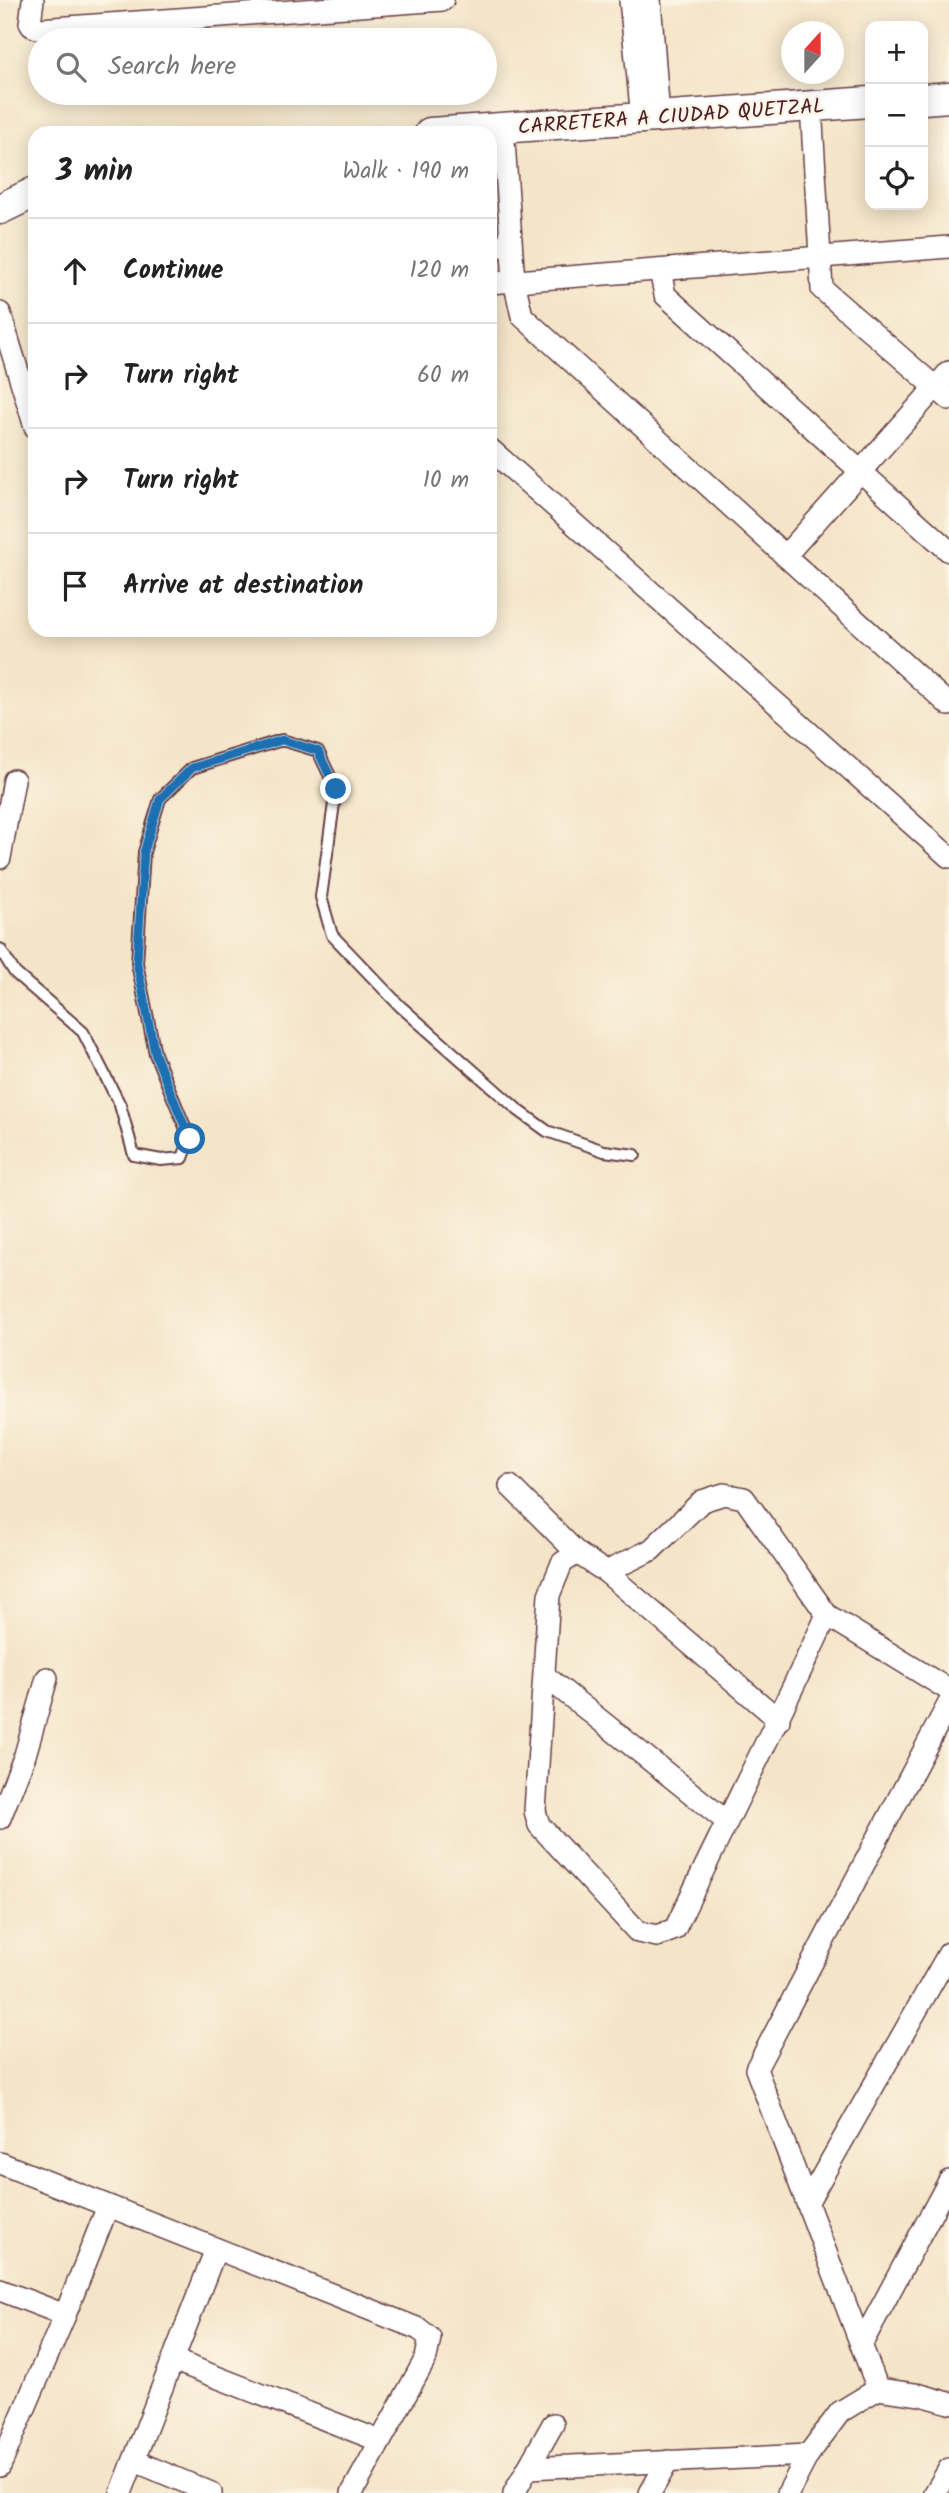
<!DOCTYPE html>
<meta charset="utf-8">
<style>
:root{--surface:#fff;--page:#f6f6f6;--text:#222;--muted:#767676;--line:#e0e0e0}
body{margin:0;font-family:Kalam,sans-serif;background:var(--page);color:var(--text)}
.controls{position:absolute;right:21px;top:21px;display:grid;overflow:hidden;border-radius:14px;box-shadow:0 4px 18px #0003}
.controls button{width:63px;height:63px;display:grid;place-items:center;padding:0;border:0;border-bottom:2px solid var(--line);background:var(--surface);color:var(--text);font:35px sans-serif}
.compass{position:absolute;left:781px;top:21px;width:63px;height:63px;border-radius:50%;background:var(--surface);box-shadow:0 4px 18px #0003;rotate:21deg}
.stop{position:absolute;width:21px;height:21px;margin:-16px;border:5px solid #1f6fb2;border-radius:50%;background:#fff}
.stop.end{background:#1f6fb2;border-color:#fff;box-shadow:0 2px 7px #0008}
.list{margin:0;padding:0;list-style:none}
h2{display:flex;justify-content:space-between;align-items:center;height:91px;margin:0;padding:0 28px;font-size:30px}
h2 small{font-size:23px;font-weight:400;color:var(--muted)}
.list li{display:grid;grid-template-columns:46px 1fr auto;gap:21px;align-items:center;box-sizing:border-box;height:105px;padding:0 28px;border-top:2px solid var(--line)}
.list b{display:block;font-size:26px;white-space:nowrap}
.list em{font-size:23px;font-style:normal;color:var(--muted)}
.icon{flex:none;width:38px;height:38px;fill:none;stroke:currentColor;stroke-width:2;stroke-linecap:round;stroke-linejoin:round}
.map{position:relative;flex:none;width:949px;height:2493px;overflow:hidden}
.search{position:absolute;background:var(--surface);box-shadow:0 4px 18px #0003;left:28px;top:28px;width:469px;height:77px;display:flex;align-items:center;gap:18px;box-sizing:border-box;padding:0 24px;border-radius:38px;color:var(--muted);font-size:26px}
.panel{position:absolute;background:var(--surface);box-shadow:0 4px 18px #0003;left:28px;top:126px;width:469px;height:511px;border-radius:21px}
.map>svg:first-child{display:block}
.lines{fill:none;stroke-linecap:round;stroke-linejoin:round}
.lane-casing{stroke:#643d43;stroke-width:14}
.street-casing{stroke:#643d43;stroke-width:24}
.secondary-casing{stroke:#643d43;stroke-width:33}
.lane{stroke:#fff;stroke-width:10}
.street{stroke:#fff;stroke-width:21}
.secondary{stroke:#fff;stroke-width:30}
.route{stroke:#1f6fb2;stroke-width:9}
.labels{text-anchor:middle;stroke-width:5;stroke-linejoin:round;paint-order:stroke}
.street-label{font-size:21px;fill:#4a1f2b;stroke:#fcf5e5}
</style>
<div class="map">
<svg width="949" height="2493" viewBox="0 0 949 2493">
<rect width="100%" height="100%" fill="#fcf5e5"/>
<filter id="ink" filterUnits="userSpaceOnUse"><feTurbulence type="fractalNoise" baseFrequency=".0143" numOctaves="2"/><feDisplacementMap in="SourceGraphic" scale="14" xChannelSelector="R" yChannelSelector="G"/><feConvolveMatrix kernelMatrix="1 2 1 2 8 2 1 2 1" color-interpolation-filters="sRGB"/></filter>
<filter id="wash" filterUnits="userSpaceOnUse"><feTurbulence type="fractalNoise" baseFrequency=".00686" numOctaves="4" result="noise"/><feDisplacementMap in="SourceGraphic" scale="28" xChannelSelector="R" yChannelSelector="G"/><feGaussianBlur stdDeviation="1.57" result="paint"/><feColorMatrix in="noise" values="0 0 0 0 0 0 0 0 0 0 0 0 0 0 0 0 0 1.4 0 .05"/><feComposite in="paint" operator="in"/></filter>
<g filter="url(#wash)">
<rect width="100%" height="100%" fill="#f4e4c8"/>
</g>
<g filter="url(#ink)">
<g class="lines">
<g class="lane-casing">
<path id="lane" d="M 0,949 L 15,973 L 83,1032 L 120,1105 L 134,1155 L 161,1160 L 183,1158 L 190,1139 L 155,1054 L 137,963 L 144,852 L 160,799 L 192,768 L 282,740 L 318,751 L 336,789 L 321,897 L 332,935 L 400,1006 L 518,1110 L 547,1131 L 604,1151 L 635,1155"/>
</g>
<g class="street-casing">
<g id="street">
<path d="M 33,0 L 30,23 L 32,26 L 40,29 L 443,0"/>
<path d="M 630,0 L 642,118"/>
<path d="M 650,0 L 659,117"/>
<path d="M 811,106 L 822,289 L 949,399"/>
<path d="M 503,128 L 514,281 L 522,316 L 949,705"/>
<path d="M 490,240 L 495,245 L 511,248"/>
<path d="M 660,270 L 665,295 L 949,551"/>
<path d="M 490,283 L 949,247"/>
<path d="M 0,313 L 35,427"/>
<path d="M 490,449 L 949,857"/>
<path d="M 785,556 L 949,372"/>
<path d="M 0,858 L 14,780"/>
<path d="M 510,1486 L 577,1553 L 606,1572 L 651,1550 L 702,1501 L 724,1494 L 744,1498 L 827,1615 L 949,1690"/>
<path d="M 577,1553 L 562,1563 L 549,1595 L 535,1811 L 539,1825 L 638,1932 L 657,1936 L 675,1929 C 725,1824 778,1721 827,1615"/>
<path d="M 606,1572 L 779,1720"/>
<path d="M 545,1676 L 726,1821"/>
<path d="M 0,1818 L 25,1755 L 47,1678"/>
<path d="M 0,2163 L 419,2329 L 430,2338 L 426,2358 L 352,2493"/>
<path d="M 807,2203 L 949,1953"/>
<path d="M 0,2290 L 65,2315"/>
<path d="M 861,2345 L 949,2181"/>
<path d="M 173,2360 L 380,2441"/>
<path d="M 878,2389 L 756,2069 L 949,1703"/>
<path d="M 135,2461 L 211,2493"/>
<path d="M 0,2466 L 65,2315 L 108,2206"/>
<path d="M 528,2468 L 808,2455"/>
<path d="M 121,2493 L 216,2249"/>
<path d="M 514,2493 L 553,2424"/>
<path d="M 650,2493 L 668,2461"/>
<path d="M 788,2493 L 808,2455 L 840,2412 L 878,2389 L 921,2395 L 949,2403"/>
<path d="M 935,2493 L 949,2469"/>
</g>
</g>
<g class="secondary-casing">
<g id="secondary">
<path d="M 923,99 L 949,97"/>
<path d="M 430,133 L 870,102"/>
<path d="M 0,209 L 35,192"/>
</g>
</g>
<use href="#lane" class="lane"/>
<use href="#street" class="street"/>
<use href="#secondary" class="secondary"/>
</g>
</g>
<g class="lines" filter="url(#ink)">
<path class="route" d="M 190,1139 L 155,1054 L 137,963 L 144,852 L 160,799 L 192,768 L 282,740 L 318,751 L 336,789"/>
</g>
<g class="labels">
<g class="street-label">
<text transform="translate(671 116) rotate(-4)" y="7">CARRETERA A CIUDAD QUETZAL</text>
</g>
</g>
</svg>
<div class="controls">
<button>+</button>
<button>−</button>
<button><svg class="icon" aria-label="locate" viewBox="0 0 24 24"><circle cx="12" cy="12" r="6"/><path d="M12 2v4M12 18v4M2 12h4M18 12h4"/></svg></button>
</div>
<svg class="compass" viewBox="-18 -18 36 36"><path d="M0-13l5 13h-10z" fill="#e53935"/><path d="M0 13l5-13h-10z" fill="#767676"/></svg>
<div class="stop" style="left:190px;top:1139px"></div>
<div class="stop end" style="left:336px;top:789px"></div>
<div class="search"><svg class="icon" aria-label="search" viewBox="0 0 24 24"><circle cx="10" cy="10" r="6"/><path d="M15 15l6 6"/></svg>Search here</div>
<section class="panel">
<h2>3 min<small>Walk · 190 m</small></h2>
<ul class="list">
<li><svg class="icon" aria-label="ahead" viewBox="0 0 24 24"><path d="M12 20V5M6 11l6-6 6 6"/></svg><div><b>Continue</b></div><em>120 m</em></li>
<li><svg class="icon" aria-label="right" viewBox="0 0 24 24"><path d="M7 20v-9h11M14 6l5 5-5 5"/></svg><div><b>Turn right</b></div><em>60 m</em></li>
<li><svg class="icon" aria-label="right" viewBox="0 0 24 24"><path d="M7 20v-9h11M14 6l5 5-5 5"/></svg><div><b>Turn right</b></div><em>10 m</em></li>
<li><svg class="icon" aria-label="arrive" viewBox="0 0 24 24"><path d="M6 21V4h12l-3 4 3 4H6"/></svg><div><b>Arrive at destination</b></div></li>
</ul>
</section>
</div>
